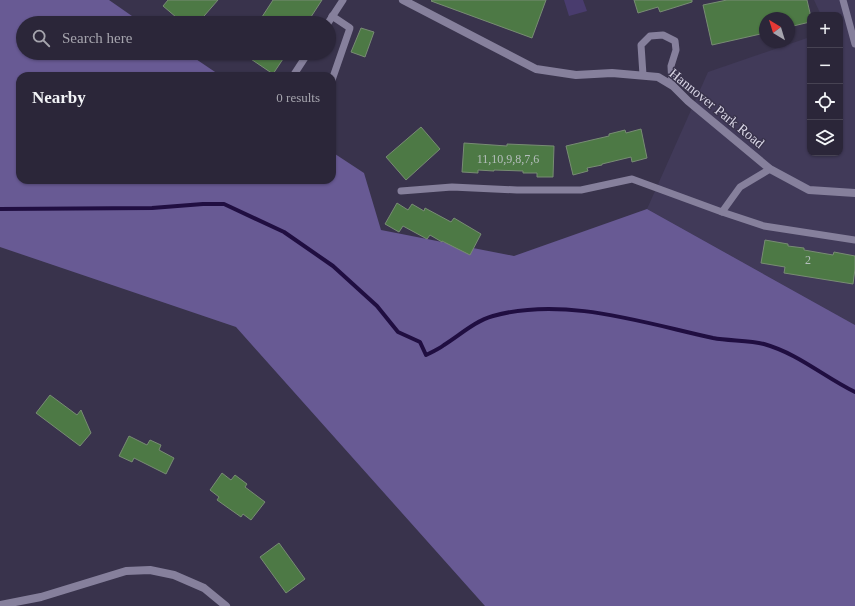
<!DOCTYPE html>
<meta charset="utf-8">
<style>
:root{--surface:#2b2639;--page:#332e41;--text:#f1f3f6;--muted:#a6a5ae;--line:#474353}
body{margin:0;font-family:"Times New Roman",serif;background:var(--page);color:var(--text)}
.controls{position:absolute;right:12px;top:12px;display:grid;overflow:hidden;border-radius:8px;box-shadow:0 1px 3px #0004}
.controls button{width:36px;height:36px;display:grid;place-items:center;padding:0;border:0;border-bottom:1px solid var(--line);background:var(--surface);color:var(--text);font:20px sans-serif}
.compass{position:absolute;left:759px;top:12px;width:36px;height:36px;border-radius:50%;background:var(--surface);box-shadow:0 1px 3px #0004;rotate:322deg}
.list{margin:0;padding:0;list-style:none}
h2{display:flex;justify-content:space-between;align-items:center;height:52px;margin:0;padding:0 16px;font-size:17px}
h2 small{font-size:13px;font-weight:400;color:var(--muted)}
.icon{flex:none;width:22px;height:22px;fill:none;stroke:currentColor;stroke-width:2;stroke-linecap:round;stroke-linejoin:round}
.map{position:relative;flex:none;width:855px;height:606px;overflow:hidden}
.search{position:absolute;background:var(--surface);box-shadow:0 1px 3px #0004;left:16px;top:16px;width:320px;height:44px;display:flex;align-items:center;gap:10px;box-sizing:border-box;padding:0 14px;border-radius:22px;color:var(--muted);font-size:15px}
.panel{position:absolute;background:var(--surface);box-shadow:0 1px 3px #0004;left:16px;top:72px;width:320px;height:112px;border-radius:12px}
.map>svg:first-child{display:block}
.built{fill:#413a59}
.green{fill:#493c6e}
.forest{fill:#685a94}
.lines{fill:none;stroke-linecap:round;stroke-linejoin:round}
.stream{stroke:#200e41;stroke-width:4}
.building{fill:#4d7945;stroke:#788c74}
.lane{stroke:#86809c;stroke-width:7}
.street{stroke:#86809c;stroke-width:8}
.labels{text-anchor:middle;stroke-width:3;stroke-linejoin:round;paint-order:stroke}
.number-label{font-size:12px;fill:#b5bebd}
.street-label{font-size:14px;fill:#d8d5e5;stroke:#39334c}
</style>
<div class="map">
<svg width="855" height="606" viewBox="0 0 855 606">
<rect width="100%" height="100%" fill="#39334c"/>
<path class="built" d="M 814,0 L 855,0 L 855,325 L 647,209 L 708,72 L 810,37 L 810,153 L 840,153 L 840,15 L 821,15 Z"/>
<path class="green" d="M 564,0 L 583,0 L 587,11 L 569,16 Z"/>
<path class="forest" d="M 0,0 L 109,0 L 142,23 L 23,23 L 23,53 L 187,53 L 221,76 L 20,76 L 20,180 L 332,180 L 332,152 L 364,173 L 381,230 L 514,256 L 647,209 L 855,325 L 855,606 L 485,606 L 236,327 L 0,247 Z"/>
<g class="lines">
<path class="stream" d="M 0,209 L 152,208 L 203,204 L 224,204 L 284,232 L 333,266 L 377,306 L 398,332 L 420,342 L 426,355 C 432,352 439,349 444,345 C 460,335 475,321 493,316 C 564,296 644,323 713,338 C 729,341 749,340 764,344 C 799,354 824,377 855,392"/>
</g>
<g class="building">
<path d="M 168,0 L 218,0 L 198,23 L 183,23 L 163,6 Z"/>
<path d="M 273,0 L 322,0 L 307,23 L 258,23 Z"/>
<path d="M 432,0 L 546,0 L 532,38 L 431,1 Z"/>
<path d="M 634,0 L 692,0 L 692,2 L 660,12 L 658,7 L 638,13 Z"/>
<path d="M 727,0 L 807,0 L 810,13 L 810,22 L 789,27 L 789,18 L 765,18 L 765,33 L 712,45 L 703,5 Z"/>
<path d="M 361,28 L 374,32 L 365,57 L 351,52 Z"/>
<path d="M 242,53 L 287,53 L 273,74 Z"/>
<path d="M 421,127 L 440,149 L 406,180 L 386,157 Z"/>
<path d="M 641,129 L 647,158 L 632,162 L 631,157 L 602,164 L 602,165 L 587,168 L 588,171 L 573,175 L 566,146 L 609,136 L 609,134 L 625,130 L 626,133 Z"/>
<path d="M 464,143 L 507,146 L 507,144 L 554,146 L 553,177 L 537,177 L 537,173 L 523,173 L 523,171 L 494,170 L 494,171 L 478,170 L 478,173 L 462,172 Z"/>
<path d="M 397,203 L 408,210 L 412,204 L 424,211 L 425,208 L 451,222 L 454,218 L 481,234 L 470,255 L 442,241 L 442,242 L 430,235 L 427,239 L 403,226 L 399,232 L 385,224 Z"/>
<path d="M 765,240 L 788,244 L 788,246 L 804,248 L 804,250 L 833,255 L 834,252 L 855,256 L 855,269 L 853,284 L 784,273 L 785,267 L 761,263 Z"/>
<path d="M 50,395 L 77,415 L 81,410 L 91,433 L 80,446 L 36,413 Z"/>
<path d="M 129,436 L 147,445 L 150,440 L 161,445 L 159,450 L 174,458 L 166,474 L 134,458 L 132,462 L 119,456 Z"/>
<path d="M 222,473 L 231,480 L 235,475 L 247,484 L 245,487 L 265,502 L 251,520 L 243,514 L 241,517 L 217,500 L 219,497 L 210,490 Z"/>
<path d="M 279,543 L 305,579 L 286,593 L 260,557 Z"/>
</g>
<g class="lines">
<g class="lane">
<path d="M 843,0 L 855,44"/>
<path d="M 328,23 L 343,0"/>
<path d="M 643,75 L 641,45 L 650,36 L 663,35 L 675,41 L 676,50 L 671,66 L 672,85"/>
<path d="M 293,76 L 308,53"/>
<path d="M 332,80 L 350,28 L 332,16"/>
<path d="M 401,191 L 452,187 L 517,190 L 581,190 L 632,179 L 722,212 L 740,187 L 770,169"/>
<path d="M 722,212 L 764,226 L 855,240"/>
</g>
<g class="street">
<path d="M 403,0 L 536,69 L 576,75 L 612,73 L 658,77 L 673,86 L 688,101 L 770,169 L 809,190 L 855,193"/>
<path d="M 0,605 L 41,597 L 126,571 L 150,570 L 174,575 L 204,588 L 226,606"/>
</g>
</g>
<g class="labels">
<g class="number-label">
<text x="508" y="163">11,10,9,8,7,6</text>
<text x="808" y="264">2</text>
</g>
<g class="street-label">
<text transform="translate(717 108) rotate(39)" y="5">Hannover Park Road</text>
</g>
</g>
</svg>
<div class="controls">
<button>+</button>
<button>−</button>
<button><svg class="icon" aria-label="locate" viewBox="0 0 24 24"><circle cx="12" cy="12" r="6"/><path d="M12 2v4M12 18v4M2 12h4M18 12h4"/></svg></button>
<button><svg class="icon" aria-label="layers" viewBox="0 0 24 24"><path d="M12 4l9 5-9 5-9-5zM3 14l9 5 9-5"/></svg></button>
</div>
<svg class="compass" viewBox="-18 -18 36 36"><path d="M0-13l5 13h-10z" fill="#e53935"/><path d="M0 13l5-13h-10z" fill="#a6a5ae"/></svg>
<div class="search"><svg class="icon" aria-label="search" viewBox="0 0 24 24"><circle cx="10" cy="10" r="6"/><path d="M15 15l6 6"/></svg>Search here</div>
<section class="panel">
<h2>Nearby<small>0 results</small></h2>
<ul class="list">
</ul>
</section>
</div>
